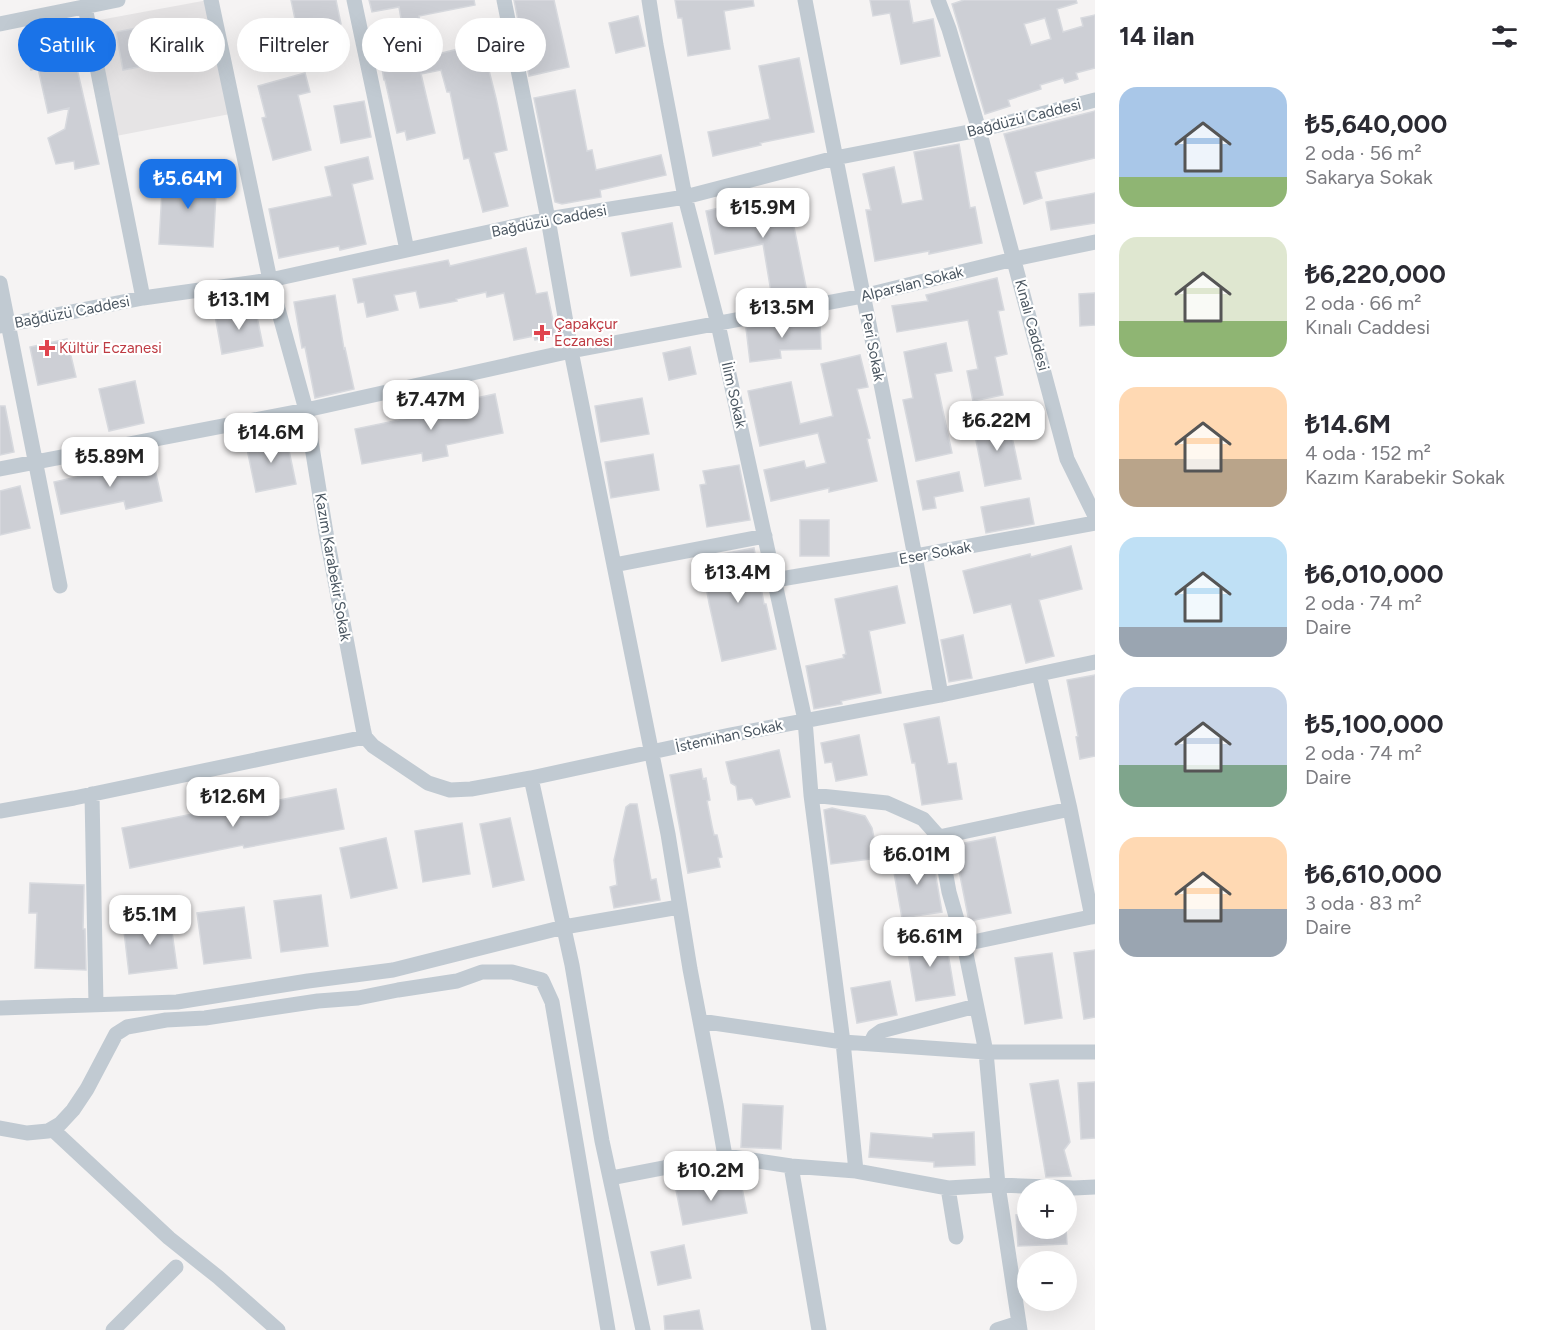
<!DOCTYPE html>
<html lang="tr">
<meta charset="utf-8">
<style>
:root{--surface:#fff;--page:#f2f2f3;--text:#2b2b33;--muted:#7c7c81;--accent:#1a73e8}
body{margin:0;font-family:Figtree,sans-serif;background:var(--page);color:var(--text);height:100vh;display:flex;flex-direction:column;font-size:22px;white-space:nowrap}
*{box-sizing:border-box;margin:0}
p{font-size:20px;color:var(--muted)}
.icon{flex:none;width:33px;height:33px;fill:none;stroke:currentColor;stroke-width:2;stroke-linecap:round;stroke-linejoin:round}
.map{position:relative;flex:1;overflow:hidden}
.panel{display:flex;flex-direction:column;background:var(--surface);width:450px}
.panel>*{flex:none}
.hud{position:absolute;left:18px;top:18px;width:570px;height:54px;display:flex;gap:12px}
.controls{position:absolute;left:1017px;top:1179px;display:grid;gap:12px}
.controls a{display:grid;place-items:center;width:60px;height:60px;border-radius:50%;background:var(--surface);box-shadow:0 6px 24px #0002;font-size:30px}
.price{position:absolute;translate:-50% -51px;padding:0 14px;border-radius:12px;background:#fff;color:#222;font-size:20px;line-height:39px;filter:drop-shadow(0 2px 3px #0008)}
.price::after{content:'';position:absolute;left:50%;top:36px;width:18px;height:14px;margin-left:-9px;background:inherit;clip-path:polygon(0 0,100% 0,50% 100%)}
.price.active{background:var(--accent);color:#fff}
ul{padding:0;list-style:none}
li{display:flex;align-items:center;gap:18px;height:150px;padding:0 24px}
li span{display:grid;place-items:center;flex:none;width:168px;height:120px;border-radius:18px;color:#555}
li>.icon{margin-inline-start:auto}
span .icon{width:72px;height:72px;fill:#fffc;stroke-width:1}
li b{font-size:26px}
h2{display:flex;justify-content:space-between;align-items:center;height:72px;padding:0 24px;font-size:26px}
.pill{padding:0 21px;border-radius:27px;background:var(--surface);box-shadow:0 6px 24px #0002;font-size:21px;line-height:54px}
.pill.active{background:var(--accent);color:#fff}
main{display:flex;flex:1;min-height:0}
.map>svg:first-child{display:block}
.education{fill:#e6e4e5}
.building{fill:#cdcfd5;stroke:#d7d9de;stroke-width:1.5;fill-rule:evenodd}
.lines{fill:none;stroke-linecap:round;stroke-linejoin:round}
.minor{stroke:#c1cad2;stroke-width:15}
.health-dot{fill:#e0444e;stroke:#fff;stroke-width:2}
.labels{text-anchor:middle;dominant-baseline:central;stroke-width:4.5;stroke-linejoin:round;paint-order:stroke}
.street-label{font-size:15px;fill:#4a5661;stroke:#fff}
.health-label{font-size:15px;fill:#be3a42;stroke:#fff;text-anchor:start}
</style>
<main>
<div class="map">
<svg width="1095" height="1330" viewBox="0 0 1095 1330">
<rect width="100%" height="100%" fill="#f5f3f3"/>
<!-- education -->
<path class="education" d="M 208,0 L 230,114 L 116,136 L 94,21 Z"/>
<!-- building -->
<path class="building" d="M 291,0 L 336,0 L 341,24 L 325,27 L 326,32 L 299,38 Z
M 369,0 L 474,0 L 475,5 L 419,16 L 426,57 L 482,43 L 496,98 L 507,150 L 494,153 L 508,206 L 483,212 L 469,158 L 464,159 L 450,92 L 447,92 L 441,70 L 421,74 L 435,133 L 407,140 L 405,131 L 397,133 L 385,80 L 384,80 L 377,41 L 404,36 L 399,7 L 372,12 Z
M 514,0 L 554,0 L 569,67 L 529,76 Z
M 675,0 L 753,0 L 754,6 L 724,11 L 730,49 L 688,56 L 682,18 L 678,18 Z
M 870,0 L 909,0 L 913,23 L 933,19 L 940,56 L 901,64 L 890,13 L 873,16 Z
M 964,0 L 1076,0 L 1077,3 L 1057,9 L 1063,32 L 1083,26 L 1081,18 L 1095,15 L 1095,68 L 1076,73 L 1078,79 L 1065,83 L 1063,78 L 1040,85 L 1041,89 L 1008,100 L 1010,106 L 985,114 L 952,4 ZM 1045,18 L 1051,39 L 1031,45 L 1024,24 Z
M 638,16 L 645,46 L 616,53 L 609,23 Z
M 183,19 L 190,57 L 123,70 L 116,32 Z
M 74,27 L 81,58 L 75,60 L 99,164 L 75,169 L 74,161 L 56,164 L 48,138 L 65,129 L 69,108 L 48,113 L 38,68 L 31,70 L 23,38 Z
M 799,58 L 814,132 L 760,143 L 761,145 L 713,156 L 708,132 L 770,119 L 759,66 Z
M 305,73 L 310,92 L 298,95 L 311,150 L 273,160 L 262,118 L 266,117 L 258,86 Z
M 575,90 L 587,151 L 592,150 L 596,170 L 661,155 L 666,175 L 600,190 L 601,197 L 562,204 L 555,202 L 534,98 Z
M 364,101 L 371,137 L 341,143 L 334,106 Z
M 1095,111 L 1095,158 L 1035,172 L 1042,198 L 1024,204 L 1004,134 Z
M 959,144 L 970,208 L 975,207 L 982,243 L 929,254 L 929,251 L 875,261 L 866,210 L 871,210 L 863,174 L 894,167 L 902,204 L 923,200 L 914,152 Z
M 368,157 L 373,179 L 352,184 L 366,244 L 340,250 L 339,246 L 279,258 L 269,209 L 332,196 L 325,167 Z
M 163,173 L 217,177 L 213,247 L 159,244 Z
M 787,192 L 807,292 L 772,298 L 763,244 L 715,254 L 706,211 Z
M 1095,193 L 1095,223 L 1051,230 L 1046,202 Z
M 672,223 L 681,267 L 631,276 L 622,233 Z
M 526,248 L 536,294 L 547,292 L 556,335 L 535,340 L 534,336 L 514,340 L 504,293 L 487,297 L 486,292 L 456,299 L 457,301 L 420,308 L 416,291 L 394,295 L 398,310 L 367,317 L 364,302 L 358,303 L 353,279 L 448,260 L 450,266 Z
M 997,278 L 1004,310 L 998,311 L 1007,354 L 995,357 L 1003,395 L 973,401 L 967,371 L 978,369 L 968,320 L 897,332 L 892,306 L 928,301 L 926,295 Z
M 1095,293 L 1095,325 L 1080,326 L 1079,294 Z
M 335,295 L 344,349 L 345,348 L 354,389 L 315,398 L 305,347 L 302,348 L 294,302 Z
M 255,307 L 263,346 L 222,354 L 215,315 Z
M 820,321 L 821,349 L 780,350 L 781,358 L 750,362 L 746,328 L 776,322 Z
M 67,339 L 76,377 L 38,385 L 30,347 Z
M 946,343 L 952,371 L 935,374 L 952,453 L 916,461 L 903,400 L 913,398 L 904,352 Z
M 690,347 L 696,374 L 669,380 L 663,353 Z
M 860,355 L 868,387 L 857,389 L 870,438 L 867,439 L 877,481 L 829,492 L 829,488 L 771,501 L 764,470 L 804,461 L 806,468 L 826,463 L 818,433 L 760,446 L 748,391 L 791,382 L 800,424 L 833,416 L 821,364 Z
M 135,381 L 144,423 L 109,431 L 99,389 Z
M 495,394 L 503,433 L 446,445 L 448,456 L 423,461 L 422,453 L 362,464 L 355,429 L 414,417 L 412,412 Z
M 642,398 L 649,434 L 601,442 L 595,406 Z
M 0,406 L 5,406 L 14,452 L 0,455 Z
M 1008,418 L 1021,479 L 985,486 L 973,425 Z
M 286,436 L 296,484 L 256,492 L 246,444 Z
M 653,454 L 659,490 L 611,498 L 605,462 Z
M 153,460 L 162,501 L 126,509 L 124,501 L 61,514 L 54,482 Z
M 739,465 L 750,520 L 707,527 L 700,485 L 706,484 L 703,471 Z
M 959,472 L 963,491 L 934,497 L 936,508 L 923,510 L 917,481 Z
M 20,486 L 30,528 L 0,535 L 0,491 Z
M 1029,498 L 1034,524 L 986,533 L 981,507 Z
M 800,520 L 829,520 L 829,556 L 800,556 Z
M 1071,546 L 1082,589 L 1039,600 L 1054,656 L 1026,663 L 1011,604 L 974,613 L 963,571 L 1030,554 L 1031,557 Z
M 754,548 L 764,604 L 766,604 L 776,649 L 722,661 L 709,603 L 701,558 Z
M 897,586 L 905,623 L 869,631 L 881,693 L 841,701 L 842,704 L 814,709 L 806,666 L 844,658 L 843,655 L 846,654 L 835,599 Z
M 963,635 L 972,678 L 949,682 L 941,640 Z
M 1095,675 L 1095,756 L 1080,759 L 1076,737 L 1078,736 L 1067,680 Z
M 939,717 L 948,764 L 956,763 L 962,799 L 922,805 L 915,763 L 912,763 L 904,724 Z
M 859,735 L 867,775 L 836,781 L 832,762 L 825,763 L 821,743 Z
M 779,750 L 790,797 L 756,805 L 752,798 L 738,800 L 736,786 L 731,783 L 726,762 Z
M 701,769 L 703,779 L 706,778 L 710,800 L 707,801 L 712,826 L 714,835 L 717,835 L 722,857 L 718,858 L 720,867 L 688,873 L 670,775 Z
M 336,789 L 344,829 L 244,848 L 243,845 L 130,868 L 122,828 L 222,808 L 223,811 Z
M 630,804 L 637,804 L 651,880 L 656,879 L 660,900 L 614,908 L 610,887 L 617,885 L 614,860 L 626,807 Z
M 832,808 L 865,816 L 872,828 L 878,858 L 831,864 L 824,810 Z
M 510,818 L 524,880 L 493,887 L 480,824 Z
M 462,823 L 470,874 L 423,882 L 415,831 Z
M 995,837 L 1011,913 L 969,921 L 954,845 Z
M 386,838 L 397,888 L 351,898 L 340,848 Z
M 932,854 L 942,912 L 902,918 L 892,861 Z
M 30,883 L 84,885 L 83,929 L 85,929 L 86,970 L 35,968 L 37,913 L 29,913 Z
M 321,895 L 328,946 L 281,952 L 274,901 Z
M 244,907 L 251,958 L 204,964 L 197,913 Z
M 170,917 L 177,968 L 129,974 L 123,923 Z
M 945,935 L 955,995 L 916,1001 L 906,941 Z
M 1095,950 L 1095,1017 L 1084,1019 L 1074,953 Z
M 1052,953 L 1062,1018 L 1025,1024 L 1015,958 Z
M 890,981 L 897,1015 L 857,1023 L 851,988 Z
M 1058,1080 L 1070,1142 L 1064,1150 L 1071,1176 L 1046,1177 L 1030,1084 Z
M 1095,1082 L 1095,1138 L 1081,1139 L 1078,1083 Z
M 743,1104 L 783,1106 L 781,1149 L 741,1147 Z
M 974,1132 L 975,1165 L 934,1167 L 934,1162 L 869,1157 L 871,1133 L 933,1138 L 933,1134 Z
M 740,1178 L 747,1213 L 683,1225 L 676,1190 Z
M 1028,1214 L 1028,1228 L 1066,1228 L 1067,1244 L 1018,1246 L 1016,1215 Z
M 684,1245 L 691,1278 L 658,1285 L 651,1252 Z
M 699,1310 L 703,1330 L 665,1330 L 664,1316 Z"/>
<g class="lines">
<!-- minor -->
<path class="minor" d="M 211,0 L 270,280 L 306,410 L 326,533 L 363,728 L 365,737 L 373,746 L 428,783 L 450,790 L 471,789 L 531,778 L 730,735 L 941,695 L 1095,662
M 354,0 L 407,250
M 504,0 L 548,219 L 571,351 L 668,834 L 690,969 L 716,1105 L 725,1156
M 649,0 L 656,45 L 685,197 L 718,324 L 805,720 L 811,795 L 843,1042 L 856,1171
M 805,0 C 849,232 899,463 941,695
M 938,0 L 949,29 L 979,130 L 1067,459 L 1095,516
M 85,7 L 143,298
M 0,24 L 118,0
M 0,283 L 60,586
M 0,326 L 143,298 L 270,280 L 548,219 L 685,197 L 835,158 L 979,130 L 1095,100
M 0,469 L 306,410 L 571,351 L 863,296 L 1014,259 L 1095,242
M 614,565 L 765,536
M 775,580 L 916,556 L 1095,523
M 1039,674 L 1070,809 L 1092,917
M 531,778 L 572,965 L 602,1141 L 643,1330
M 92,794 L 96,1005
M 811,795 L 887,803 L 923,819 L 939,837 L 1070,809
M 0,811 L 74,798 L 365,737
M 939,837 L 949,892 L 964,944 L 986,1052 L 998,1185 L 1020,1330
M 964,944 L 1095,916
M 0,1008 L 177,1002 L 308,981 L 393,970 L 564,927 L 679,907
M 700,1021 L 843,1042 L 986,1052 L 1095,1052
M 870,1044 L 874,1036 L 881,1031 L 976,1006
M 0,1128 L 27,1133 L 48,1131 L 60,1124 L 73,1110 L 87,1089 L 116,1034 L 127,1027 L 166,1020 L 205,1018 L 318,1001 L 358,998 L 398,990 L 457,981 L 482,972 L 512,972 L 542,980 L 552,1002 L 608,1330
M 52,1129 L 169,1238 L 218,1277 L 278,1330
M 791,1166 L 819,1330
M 611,1178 L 725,1156 L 791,1166 L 856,1171 L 948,1188 L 998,1185 L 1074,1188 L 1095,1187
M 948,1188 L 956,1237
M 113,1330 L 176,1267
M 997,1330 L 1019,1323"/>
</g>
<!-- markers -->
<g class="health-dot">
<path d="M539 324h6v6h6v6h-6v6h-6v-6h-6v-6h6z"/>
<path d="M44 339h6v6h6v6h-6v6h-6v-6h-6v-6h6z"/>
</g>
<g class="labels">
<!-- street labels -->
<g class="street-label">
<text transform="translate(1024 118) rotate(-14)">Bağdüzü Caddesi</text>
<text transform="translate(549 221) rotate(-11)">Bağdüzü Caddesi</text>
<text transform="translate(912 284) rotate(-14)">Alparslan Sokak</text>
<text transform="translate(72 312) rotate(-11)">Bağdüzü Caddesi</text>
<text transform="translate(1032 325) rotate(75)">Kınalı Caddesi</text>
<text transform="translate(873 347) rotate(79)">Peri Sokak</text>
<text transform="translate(734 395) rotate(77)">İlim Sokak</text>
<text transform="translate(935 553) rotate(-10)">Eser Sokak</text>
<text transform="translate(333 567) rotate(80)">Kazım Karabekir Sokak</text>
<text transform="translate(729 736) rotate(-12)">İstemihan Sokak</text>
</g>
<!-- health labels -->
<g class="health-label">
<text x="554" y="324">Çapakçur<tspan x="554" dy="17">Eczanesi</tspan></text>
<text x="59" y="348">Kültür Eczanesi</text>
</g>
</g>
</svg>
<div class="controls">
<a>+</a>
<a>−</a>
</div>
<b class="price active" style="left:188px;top:210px">₺5.64M</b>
<b class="price" style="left:763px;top:239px">₺15.9M</b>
<b class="price" style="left:239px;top:331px">₺13.1M</b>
<b class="price" style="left:782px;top:339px">₺13.5M</b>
<b class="price" style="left:431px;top:431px">₺7.47M</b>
<b class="price" style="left:997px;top:452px">₺6.22M</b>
<b class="price" style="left:271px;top:464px">₺14.6M</b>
<b class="price" style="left:110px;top:488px">₺5.89M</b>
<b class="price" style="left:738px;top:604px">₺13.4M</b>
<b class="price" style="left:233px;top:828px">₺12.6M</b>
<b class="price" style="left:917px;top:886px">₺6.01M</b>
<b class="price" style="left:150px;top:946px">₺5.1M</b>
<b class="price" style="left:930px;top:968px">₺6.61M</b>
<b class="price" style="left:711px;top:1202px">₺10.2M</b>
<div class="hud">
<a class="pill active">Satılık</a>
<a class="pill">Kiralık</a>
<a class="pill">Filtreler</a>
<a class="pill">Yeni</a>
<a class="pill">Daire</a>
</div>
</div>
<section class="panel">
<h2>14 ilan<svg class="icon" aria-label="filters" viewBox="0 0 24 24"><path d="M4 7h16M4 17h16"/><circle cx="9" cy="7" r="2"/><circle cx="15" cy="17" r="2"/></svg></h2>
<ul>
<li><span style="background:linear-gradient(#a9c7e8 75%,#8fb573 0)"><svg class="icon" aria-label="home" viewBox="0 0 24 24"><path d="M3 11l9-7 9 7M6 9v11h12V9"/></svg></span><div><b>₺5,640,000</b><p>2 oda · 56 m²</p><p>Sakarya Sokak</p></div></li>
<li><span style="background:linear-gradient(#dfe7d0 70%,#8fb573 0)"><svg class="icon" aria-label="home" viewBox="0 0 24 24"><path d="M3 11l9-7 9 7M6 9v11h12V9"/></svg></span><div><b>₺6,220,000</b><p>2 oda · 66 m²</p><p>Kınalı Caddesi</p></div></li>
<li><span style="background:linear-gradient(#ffd9b3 60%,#b9a48a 0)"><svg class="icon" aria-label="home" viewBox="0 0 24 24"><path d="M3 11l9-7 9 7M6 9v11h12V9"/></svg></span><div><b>₺14.6M</b><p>4 oda · 152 m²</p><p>Kazım Karabekir Sokak</p></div></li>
<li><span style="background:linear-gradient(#bfe0f5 75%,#9aa5b1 0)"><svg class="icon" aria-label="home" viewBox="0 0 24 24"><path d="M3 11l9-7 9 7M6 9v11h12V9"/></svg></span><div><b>₺6,010,000</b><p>2 oda · 74 m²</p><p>Daire</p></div></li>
<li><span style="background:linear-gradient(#c9d6e8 65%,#7fa58c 0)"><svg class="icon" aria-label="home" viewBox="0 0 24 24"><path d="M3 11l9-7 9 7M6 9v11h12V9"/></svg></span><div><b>₺5,100,000</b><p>2 oda · 74 m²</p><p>Daire</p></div></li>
<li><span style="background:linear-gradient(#ffd9b3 60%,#9aa5b1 0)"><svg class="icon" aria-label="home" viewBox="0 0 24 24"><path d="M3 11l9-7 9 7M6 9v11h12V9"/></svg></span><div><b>₺6,610,000</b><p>3 oda · 83 m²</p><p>Daire</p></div></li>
</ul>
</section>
</main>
